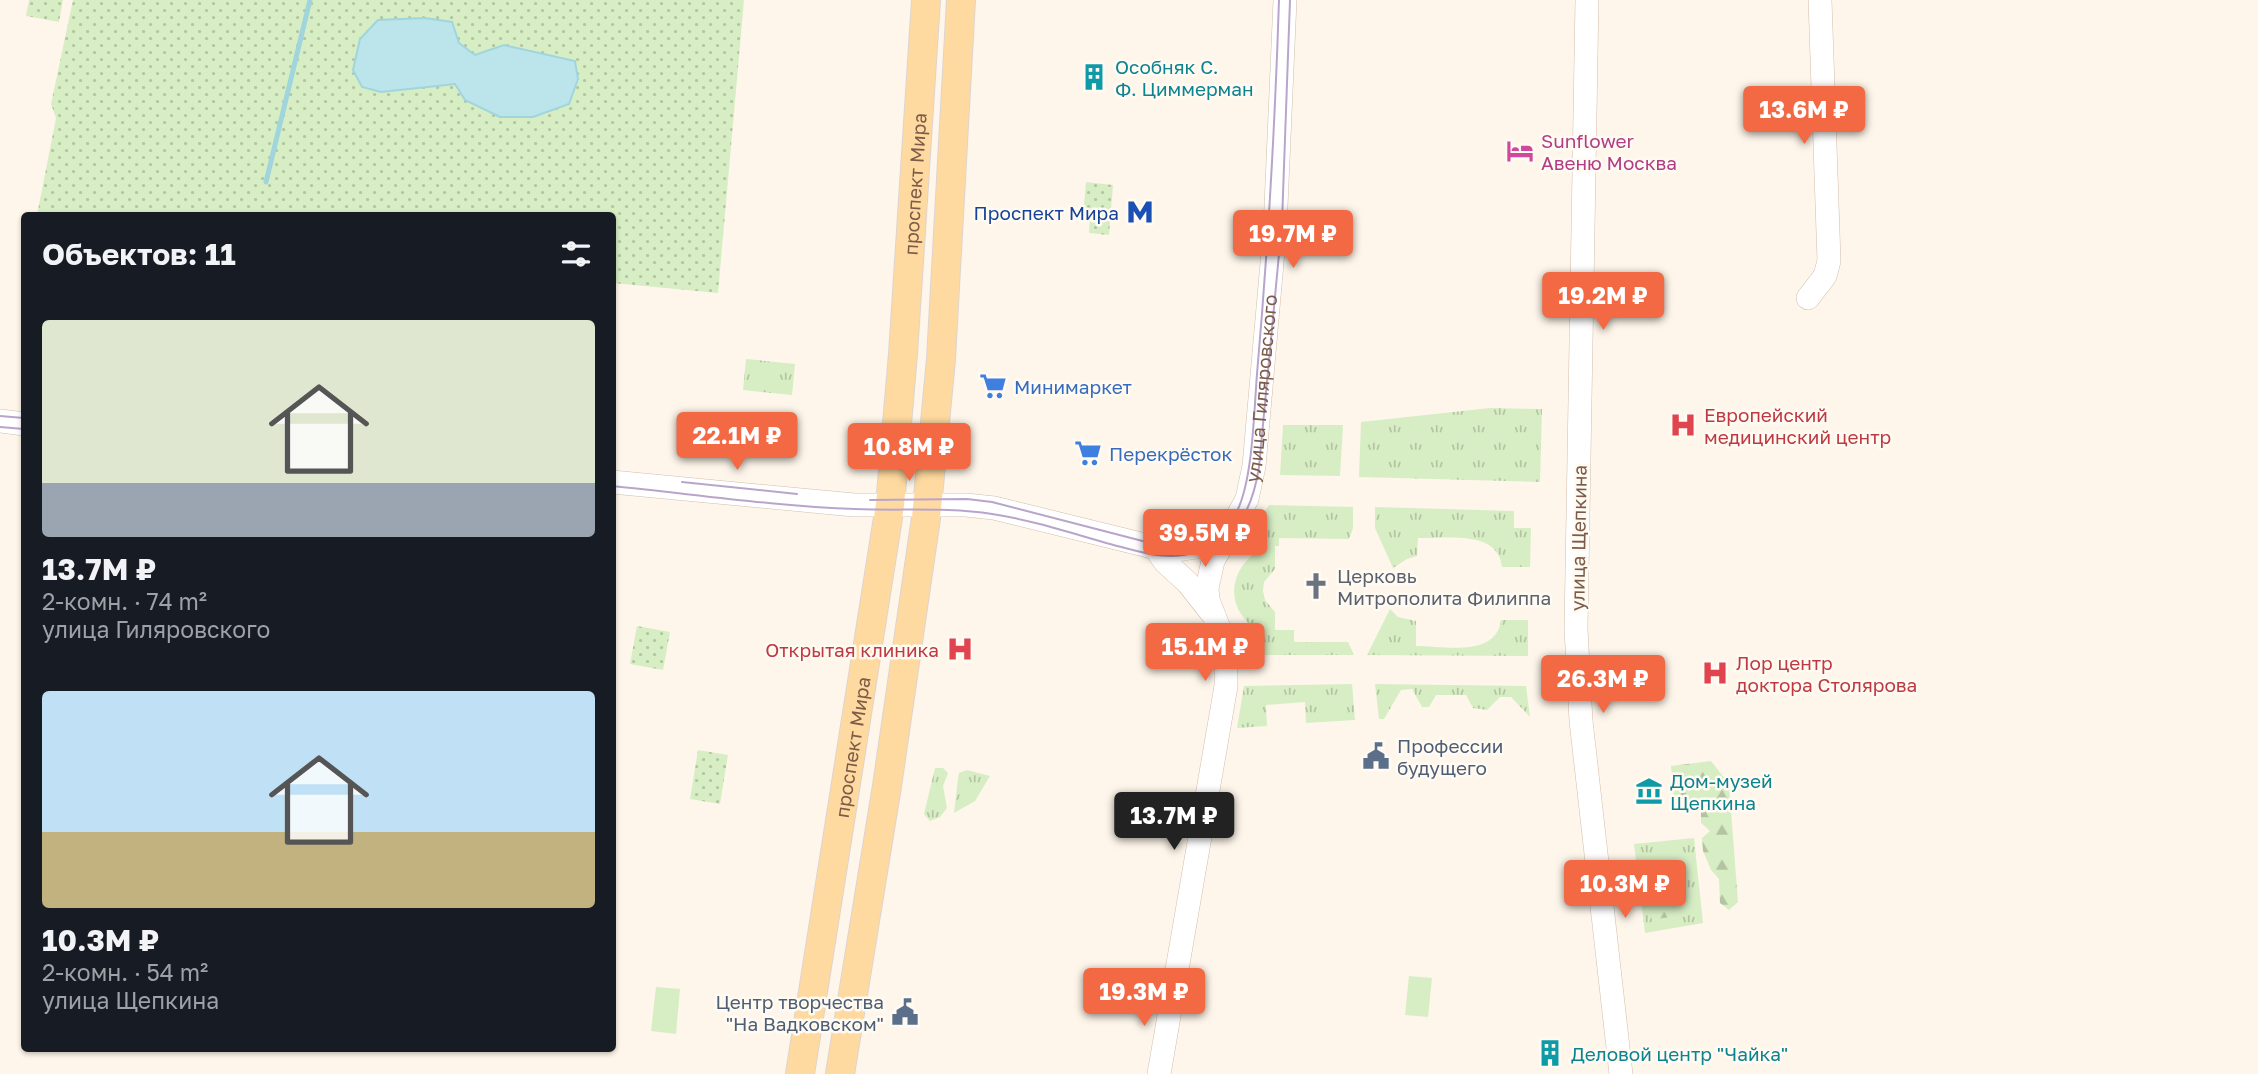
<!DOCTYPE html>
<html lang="ru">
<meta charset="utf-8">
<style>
:root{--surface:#171b24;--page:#20242c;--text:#f1f3f6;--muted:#9ea1a6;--accent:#f36944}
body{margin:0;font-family:"Golos Text",sans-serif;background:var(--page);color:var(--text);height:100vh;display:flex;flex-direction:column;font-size:26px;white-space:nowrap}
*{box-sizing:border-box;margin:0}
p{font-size:23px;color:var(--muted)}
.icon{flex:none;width:38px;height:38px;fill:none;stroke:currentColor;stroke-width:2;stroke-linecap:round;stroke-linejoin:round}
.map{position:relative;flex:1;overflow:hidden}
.details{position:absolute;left:21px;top:212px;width:595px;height:840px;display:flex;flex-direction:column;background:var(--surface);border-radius:7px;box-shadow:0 2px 5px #0004}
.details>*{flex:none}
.price{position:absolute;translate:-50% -60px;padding:0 16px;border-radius:7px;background:var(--accent);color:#fff;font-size:23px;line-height:46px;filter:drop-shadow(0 2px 4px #0008)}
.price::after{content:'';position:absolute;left:50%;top:42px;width:21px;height:16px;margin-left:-10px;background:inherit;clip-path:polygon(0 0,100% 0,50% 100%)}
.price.active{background:#222;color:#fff}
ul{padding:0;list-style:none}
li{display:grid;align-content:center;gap:14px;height:371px;padding:0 21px}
li span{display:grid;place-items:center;height:217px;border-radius:7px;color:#555}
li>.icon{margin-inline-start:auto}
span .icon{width:126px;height:126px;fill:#fffc;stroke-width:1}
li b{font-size:30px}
h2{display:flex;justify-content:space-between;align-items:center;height:84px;padding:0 21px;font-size:30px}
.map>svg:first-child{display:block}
.grass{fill:url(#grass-tufts)}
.forest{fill:url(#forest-firs)}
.park{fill:url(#park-dots)}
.pitch{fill:#d7eec5}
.water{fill:#bbe5eb;stroke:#a0d5de;stroke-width:2}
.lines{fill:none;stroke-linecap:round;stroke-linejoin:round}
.stream{stroke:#a0d5de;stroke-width:5}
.minor-casing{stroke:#d3bdad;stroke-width:24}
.major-casing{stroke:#ddd4d0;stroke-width:30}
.minor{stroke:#fff;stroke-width:23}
.major{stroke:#ffdaa0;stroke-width:28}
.tram{stroke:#b9a5cb;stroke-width:2}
.labels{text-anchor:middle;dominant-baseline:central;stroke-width:5;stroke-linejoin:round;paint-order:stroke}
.culture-label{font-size:19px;fill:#0d838f;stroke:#fffaf2;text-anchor:start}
.hotel-label{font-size:19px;fill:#b23c85;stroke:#fffaf2;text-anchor:start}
.street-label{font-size:19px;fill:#7d5b49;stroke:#fffaf2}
.transit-label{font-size:19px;fill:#164399;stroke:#fffaf2;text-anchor:end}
.shop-label{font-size:19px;fill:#366cbe;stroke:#fffaf2;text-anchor:start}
.health-label{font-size:19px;fill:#be3a42;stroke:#fffaf2;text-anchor:start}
.worship-label{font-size:19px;fill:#5b616d;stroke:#fffaf2;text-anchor:start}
.service-label{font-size:19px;fill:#4e5e75;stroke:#fffaf2;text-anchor:start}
</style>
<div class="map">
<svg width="2258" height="1074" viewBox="0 0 2258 1074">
<defs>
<pattern id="grass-tufts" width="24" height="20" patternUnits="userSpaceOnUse" patternTransform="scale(1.75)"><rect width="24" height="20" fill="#d7eec5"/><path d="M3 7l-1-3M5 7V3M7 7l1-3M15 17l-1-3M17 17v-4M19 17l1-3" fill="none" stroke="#b4c4a2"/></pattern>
<pattern id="forest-firs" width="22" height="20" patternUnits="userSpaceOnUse" patternTransform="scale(1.75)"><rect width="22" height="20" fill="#d7eec5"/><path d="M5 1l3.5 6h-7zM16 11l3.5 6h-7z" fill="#b4c4a2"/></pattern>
<pattern id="park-dots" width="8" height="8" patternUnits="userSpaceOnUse" patternTransform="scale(1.75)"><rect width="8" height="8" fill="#d7eec5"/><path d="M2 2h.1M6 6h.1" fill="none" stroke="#b4c4a2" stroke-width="1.8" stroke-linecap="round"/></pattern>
</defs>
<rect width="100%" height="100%" fill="#fef6ea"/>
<!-- grass -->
<path class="grass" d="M 746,359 L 795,364 L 792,395 L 743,390 Z
M 1490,408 L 1542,409 L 1540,482 L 1359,477 L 1361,422 Z
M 1283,425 L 1343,425 L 1340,476 L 1280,475 Z
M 1269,505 L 1353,507 L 1353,528 L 1349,539 L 1279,538 L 1279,546 L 1275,546 L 1275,569 L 1264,582 L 1263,591 L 1265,600 L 1275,612 L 1275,630 L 1294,630 L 1294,642 L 1348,642 L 1354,655 L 1261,655 L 1260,632 C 1227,612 1225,575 1257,551 L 1257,522 Z
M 1375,507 L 1514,511 L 1514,528 L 1531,528 L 1530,567 L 1502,567 C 1498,529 1446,539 1418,538 L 1417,556 L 1407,559 L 1393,568 L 1375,528 Z
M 1390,609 L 1398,617 L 1416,621 L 1416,646 C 1444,646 1496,658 1501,620 L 1528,620 L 1528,656 L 1367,655 Z
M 1352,684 L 1355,720 L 1306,723 L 1305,702 L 1266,705 L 1267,726 L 1237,728 L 1244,686 Z
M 1375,684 L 1526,686 L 1530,717 L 1511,697 L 1500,697 L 1487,710 L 1473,708 L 1466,695 L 1436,695 L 1429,707 L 1422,707 L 1412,689 L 1401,690 L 1384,719 L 1379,719 Z
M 935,768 L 943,768 L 948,773 L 943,786 L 947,808 L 940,817 L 930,821 L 924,814 Z
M 967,770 L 990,776 L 975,801 L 954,813 L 958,778 L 959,773 Z
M 1694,838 L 1703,923 L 1645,933 L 1634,844 Z"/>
<!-- forest -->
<path class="forest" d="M 1711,761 L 1729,784 L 1738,902 L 1729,910 L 1720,903 L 1719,879 L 1711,870 L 1703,851 L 1702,838 L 1710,831 L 1701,823 L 1701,802 L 1674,801 L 1671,766 Z
M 1642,863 L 1652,865 L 1659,883 L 1673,882 L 1678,898 L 1675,916 L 1652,920 L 1640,876 Z"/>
<!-- park -->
<path class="park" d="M 29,0 L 63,0 L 59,22 L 26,16 Z
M 73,0 L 744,0 L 718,293 L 613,283 L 612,215 L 37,215 L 56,118 L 51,104 Z
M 1086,182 L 1113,185 L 1109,235 L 1089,233 L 1090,216 L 1083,215 Z
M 637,626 L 670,632 L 663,670 L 630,664 Z
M 698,750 L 728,755 L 720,804 L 690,799 Z"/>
<!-- pitch -->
<path class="pitch" d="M 1409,976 L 1432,978 L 1428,1017 L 1405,1015 Z
M 656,987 L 680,989 L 676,1034 L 651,1031 Z"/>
<!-- water -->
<path class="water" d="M 425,18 L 452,22 L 459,43 L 475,55 L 504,45 L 575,61 L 578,79 L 569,104 L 533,117 L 500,117 L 465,100 L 455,84 L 381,92 L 362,87 L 353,70 L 360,39 L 378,20 Z"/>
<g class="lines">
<!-- stream -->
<path class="stream" d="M 266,182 L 310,0"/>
<defs>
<g id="minor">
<path d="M 1587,0 L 1576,629 L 1581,721 L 1621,1074"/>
<path d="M 1808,298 L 1825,276 L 1829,261 L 1820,0"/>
<path d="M 0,421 L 24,424"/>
<path d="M 612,482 L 854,505 L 966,505 L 994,508 L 1169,551 L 1203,546 L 1213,541 L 1228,529"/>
<path d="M 1157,550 L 1165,562 L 1188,583 L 1210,611"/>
<path id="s1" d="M 1159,1074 L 1226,686 L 1226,653 L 1224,641 L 1208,600 L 1207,588 L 1213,561 L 1247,499 L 1254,466 L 1275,229 L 1285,0"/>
</g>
<g id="major">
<path id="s2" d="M 800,1074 L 890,505 L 903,354 L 926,0"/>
<path d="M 840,1074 L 887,786 L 926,518 L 941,359 L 961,0"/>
</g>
</defs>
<!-- minor casing -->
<use href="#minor" class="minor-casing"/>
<!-- major casing -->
<use href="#major" class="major-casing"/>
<!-- minor -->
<use href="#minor" class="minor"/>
<!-- major -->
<use href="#major" class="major"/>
<!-- tram -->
<path class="tram" d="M 0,416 L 24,418
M 0,427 L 24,429
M 682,482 L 797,494
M 612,486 C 693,494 774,506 855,509 C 900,511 947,507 992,514 C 1032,520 1071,533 1110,544 C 1133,550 1159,559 1183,555 C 1233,548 1252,513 1259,467 L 1282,222 L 1290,0
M 870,500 L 967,499 L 992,502 L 1158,545 L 1173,546
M 1237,511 C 1253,479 1254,410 1257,374 C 1268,249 1275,125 1279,0"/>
</g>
<!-- icons -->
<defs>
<symbol id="building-bare" viewBox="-9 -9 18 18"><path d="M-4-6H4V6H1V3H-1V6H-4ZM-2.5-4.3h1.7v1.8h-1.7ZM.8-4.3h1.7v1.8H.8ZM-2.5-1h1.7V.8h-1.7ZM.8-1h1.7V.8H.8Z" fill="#0f9aa8" stroke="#fffaf2" stroke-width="2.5" paint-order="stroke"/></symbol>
<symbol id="hotel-bare" viewBox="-9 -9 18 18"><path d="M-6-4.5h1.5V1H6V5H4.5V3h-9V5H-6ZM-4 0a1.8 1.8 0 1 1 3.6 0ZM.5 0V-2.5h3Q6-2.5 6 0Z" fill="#d1479c" stroke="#fffaf2" stroke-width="2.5" paint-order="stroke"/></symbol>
<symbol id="metro-bare" viewBox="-9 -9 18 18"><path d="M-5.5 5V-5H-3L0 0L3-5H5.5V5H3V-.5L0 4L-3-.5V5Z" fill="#1a4fb4" stroke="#fffaf2" stroke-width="2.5" paint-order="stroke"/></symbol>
<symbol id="supermarket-bare" viewBox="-9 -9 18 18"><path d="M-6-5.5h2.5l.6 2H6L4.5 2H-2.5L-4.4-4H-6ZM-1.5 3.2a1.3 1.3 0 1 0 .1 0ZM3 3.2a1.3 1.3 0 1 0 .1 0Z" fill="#3f7fe0" stroke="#fffaf2" stroke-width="2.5" paint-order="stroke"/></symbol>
<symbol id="hospital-bare" viewBox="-9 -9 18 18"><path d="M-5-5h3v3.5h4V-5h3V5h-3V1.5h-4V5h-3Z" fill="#e0444e" stroke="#fffaf2" stroke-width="2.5" paint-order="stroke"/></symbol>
<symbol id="church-bare" viewBox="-9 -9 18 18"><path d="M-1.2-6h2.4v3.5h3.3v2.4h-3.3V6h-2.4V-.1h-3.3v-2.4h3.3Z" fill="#6b7280" stroke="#fffaf2" stroke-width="2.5" paint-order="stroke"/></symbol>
<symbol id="civic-bare" viewBox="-9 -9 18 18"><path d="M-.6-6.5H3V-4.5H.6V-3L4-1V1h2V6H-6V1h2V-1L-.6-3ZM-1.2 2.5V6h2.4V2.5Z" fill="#5c6f8a" stroke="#fffaf2" stroke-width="2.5" paint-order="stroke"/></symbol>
<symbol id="museum-bare" viewBox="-9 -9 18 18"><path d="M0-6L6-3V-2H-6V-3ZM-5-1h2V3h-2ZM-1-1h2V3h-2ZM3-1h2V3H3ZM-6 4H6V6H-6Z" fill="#0f9aa8" stroke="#fffaf2" stroke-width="2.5" paint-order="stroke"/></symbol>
</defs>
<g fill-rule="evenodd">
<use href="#building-bare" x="1075" y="58" width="38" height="38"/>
<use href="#hotel-bare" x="1501" y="132" width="38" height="38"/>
<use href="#metro-bare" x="1121" y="193" width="38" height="38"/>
<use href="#supermarket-bare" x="974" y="367" width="38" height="38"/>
<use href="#hospital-bare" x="1664" y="406" width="38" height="38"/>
<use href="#supermarket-bare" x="1069" y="434" width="38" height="38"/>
<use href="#church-bare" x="1297" y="567" width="38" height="38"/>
<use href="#hospital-bare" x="941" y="630" width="38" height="38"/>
<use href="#hospital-bare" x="1696" y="654" width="38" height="38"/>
<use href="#civic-bare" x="1357" y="737" width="38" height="38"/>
<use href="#museum-bare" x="1630" y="772" width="38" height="38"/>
<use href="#civic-bare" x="886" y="993" width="38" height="38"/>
<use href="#building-bare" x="1531" y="1034" width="38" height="38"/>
</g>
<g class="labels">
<!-- culture labels -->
<g class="culture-label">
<text x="1115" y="66">Особняк С.<tspan x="1115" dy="22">Ф. Циммерман</tspan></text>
<text x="1670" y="780">Дом-музей<tspan x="1670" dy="22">Щепкина</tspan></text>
<text x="1571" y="1053">Деловой центр "Чайка"</text>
</g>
<!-- hotel labels -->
<g class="hotel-label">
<text x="1541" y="140">Sunflower<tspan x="1541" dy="22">Авеню Москва</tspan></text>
</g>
<!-- street labels -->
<g class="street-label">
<text stroke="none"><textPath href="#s2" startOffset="898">проспект Мира</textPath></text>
<text stroke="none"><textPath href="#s1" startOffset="705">улица Гиляровского</textPath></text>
<text transform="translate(1578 538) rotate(-89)">улица Щепкина</text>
<text stroke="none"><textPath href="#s2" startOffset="331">проспект Мира</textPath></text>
</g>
<!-- transit labels -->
<g class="transit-label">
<text x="1119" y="212">Проспект Мира</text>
</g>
<!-- shop labels -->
<g class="shop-label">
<text x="1014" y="386">Минимаркет</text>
<text x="1109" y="453">Перекрёсток</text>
</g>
<!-- health labels -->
<g class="health-label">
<text x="1704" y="414">Европейский<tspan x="1704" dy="22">медицинский центр</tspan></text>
<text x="939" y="649" text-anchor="end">Открытая клиника</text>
<text x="1736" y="662">Лор центр<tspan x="1736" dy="22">доктора Столярова</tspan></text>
</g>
<!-- worship labels -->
<g class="worship-label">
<text x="1337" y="575">Церковь<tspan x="1337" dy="22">Митрополита Филиппа</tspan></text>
</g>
<!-- service labels -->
<g class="service-label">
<text x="1397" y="745">Профессии<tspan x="1397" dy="22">будущего</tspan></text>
<text x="884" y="1001" text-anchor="end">Центр творчества<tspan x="884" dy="22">"На Вадковском"</tspan></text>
</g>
</g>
</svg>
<b class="price" style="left:1804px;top:146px">13.6M ₽</b>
<b class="price" style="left:1293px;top:270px">19.7M ₽</b>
<b class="price" style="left:1603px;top:332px">19.2M ₽</b>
<b class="price" style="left:737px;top:472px">22.1M ₽</b>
<b class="price" style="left:909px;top:483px">10.8M ₽</b>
<b class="price" style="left:1205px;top:569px">39.5M ₽</b>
<b class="price" style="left:1205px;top:683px">15.1M ₽</b>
<b class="price" style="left:1603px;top:715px">26.3M ₽</b>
<b class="price active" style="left:1174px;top:852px">13.7M ₽</b>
<b class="price" style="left:1625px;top:920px">10.3M ₽</b>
<b class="price" style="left:1144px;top:1028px">19.3M ₽</b>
<section class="details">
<h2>Объектов: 11<svg class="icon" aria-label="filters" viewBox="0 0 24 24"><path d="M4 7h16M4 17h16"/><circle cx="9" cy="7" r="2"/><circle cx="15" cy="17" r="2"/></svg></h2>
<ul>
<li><span style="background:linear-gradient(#dfe7d0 75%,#9aa5b1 0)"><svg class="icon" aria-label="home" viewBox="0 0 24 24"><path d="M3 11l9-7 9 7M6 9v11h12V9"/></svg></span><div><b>13.7M ₽</b><p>2-комн. · 74 m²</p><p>улица Гиляровского</p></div></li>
<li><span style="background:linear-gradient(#bfe0f5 65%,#c2b280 0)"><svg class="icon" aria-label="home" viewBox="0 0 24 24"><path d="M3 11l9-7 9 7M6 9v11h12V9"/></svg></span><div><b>10.3M ₽</b><p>2-комн. · 54 m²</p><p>улица Щепкина</p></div></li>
</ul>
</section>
</div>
